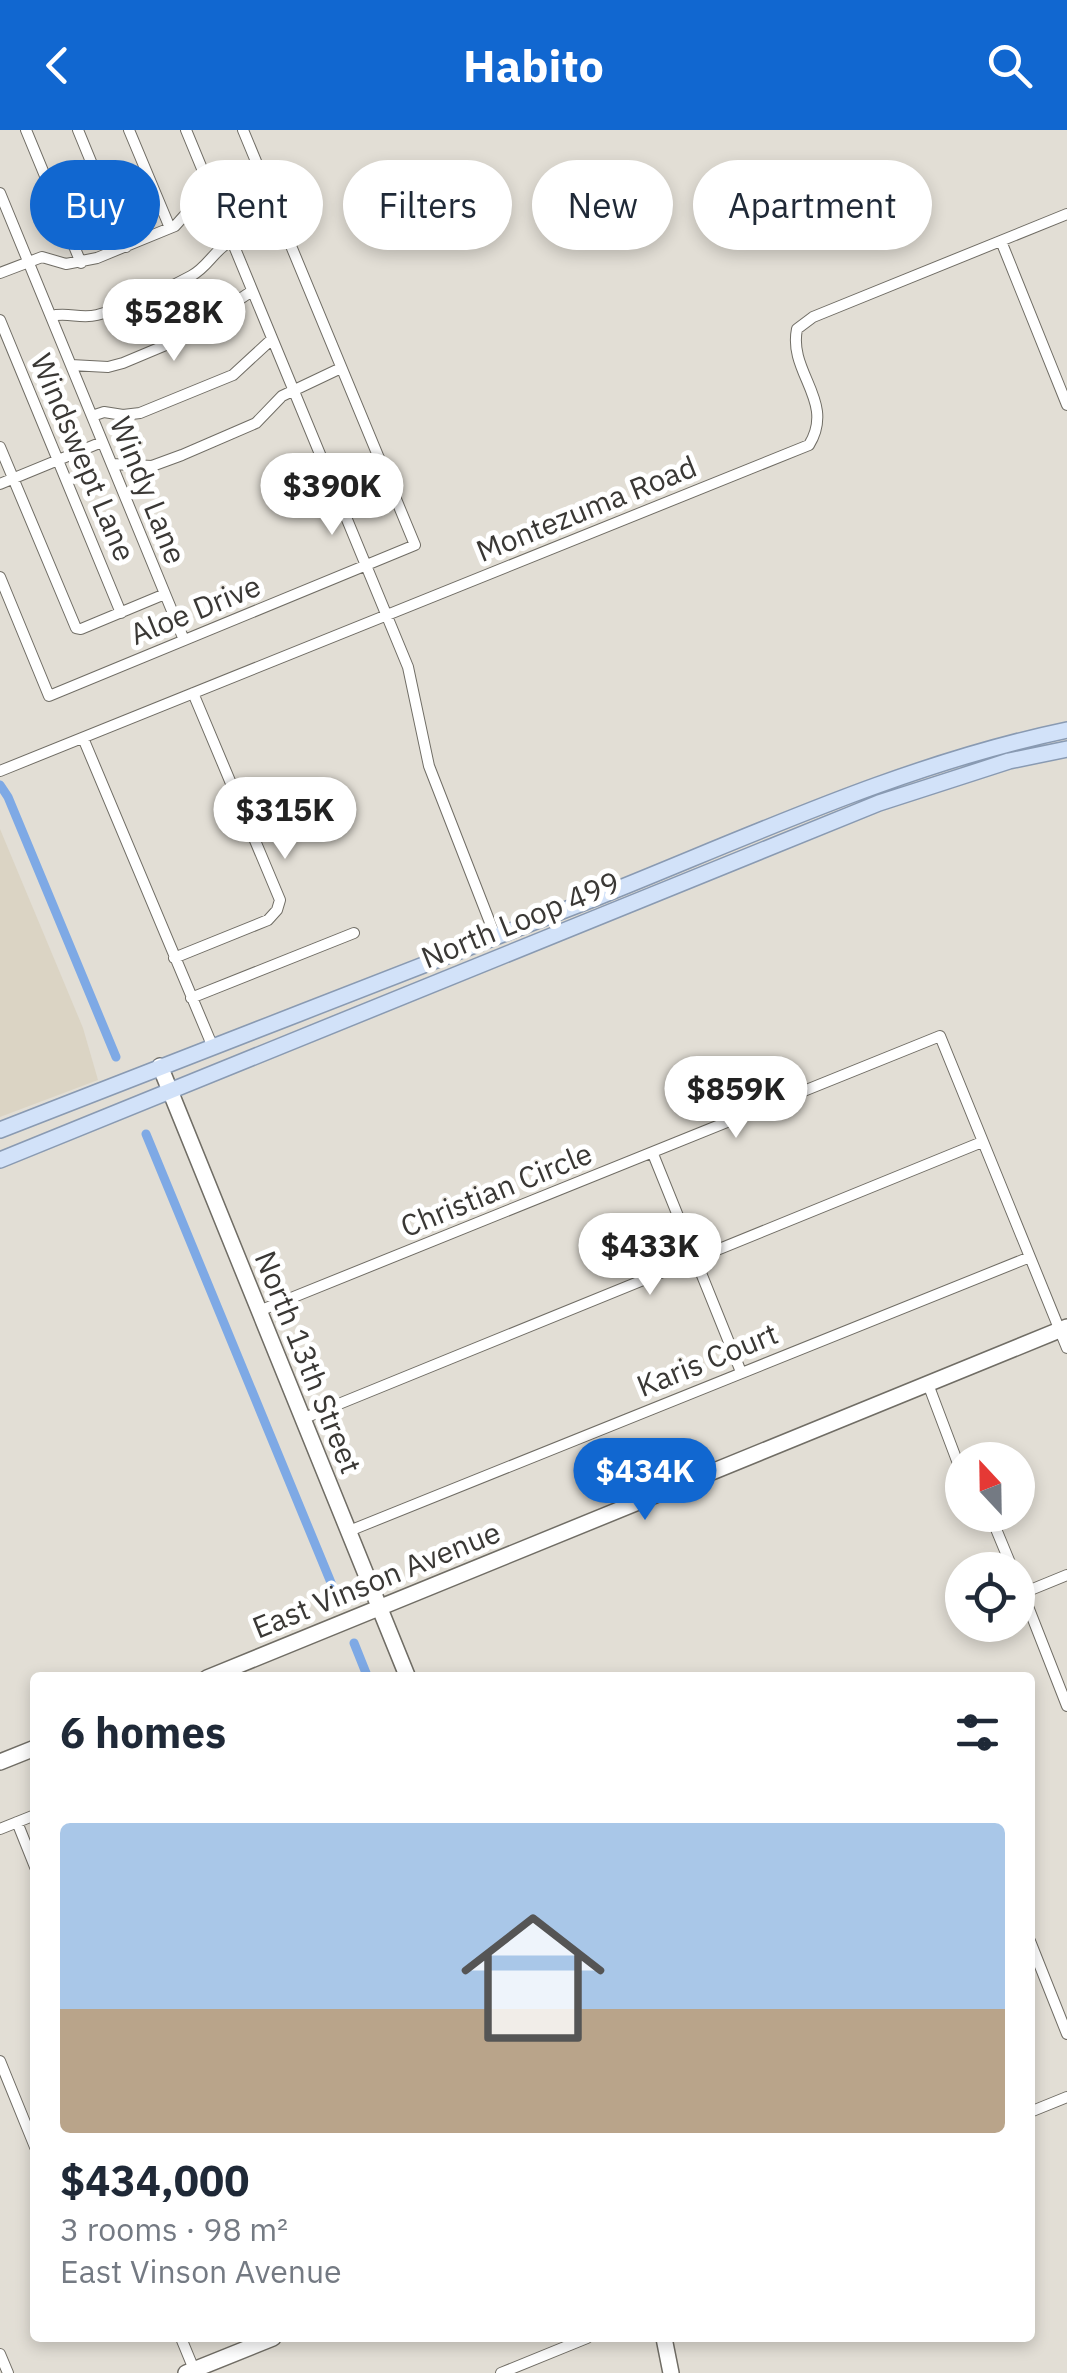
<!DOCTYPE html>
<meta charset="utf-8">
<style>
:root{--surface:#fff;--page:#f6f6f7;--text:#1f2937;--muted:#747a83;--accent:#1167d0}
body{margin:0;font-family:"IBM Plex Sans",sans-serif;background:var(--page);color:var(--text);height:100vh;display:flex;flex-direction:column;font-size:38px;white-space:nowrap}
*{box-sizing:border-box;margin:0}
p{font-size:32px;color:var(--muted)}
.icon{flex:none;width:55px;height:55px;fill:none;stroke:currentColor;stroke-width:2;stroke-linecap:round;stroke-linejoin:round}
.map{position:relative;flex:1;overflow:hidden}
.side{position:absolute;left:30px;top:1542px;width:1005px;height:670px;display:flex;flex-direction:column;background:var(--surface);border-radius:10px;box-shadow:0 5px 15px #0003}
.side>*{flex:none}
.guide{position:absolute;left:30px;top:30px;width:1008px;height:90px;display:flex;gap:20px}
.needle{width:65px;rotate:338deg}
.buttons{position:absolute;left:945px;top:1312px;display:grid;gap:20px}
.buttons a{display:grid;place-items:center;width:90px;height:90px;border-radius:50%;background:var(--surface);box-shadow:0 5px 15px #0003;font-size:50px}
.price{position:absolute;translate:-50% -85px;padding:0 22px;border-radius:35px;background:#fff;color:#222;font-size:32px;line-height:65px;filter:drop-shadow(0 2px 5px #0008)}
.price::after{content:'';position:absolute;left:50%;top:60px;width:30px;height:22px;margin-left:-15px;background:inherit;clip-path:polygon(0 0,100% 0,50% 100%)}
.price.active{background:var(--accent);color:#fff}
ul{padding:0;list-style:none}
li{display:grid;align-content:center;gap:20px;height:530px;padding:0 30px}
li span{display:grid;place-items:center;height:310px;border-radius:10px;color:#555}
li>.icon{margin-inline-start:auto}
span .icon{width:180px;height:180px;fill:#fffc;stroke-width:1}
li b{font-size:42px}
h2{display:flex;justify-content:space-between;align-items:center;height:120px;padding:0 30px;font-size:42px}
.tag{padding:0 35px;border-radius:45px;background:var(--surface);box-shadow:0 5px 15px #0003;font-size:35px;line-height:90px}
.tag.active{background:var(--accent);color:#fff}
header{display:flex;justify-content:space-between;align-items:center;height:130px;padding:0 30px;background:var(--accent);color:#fff;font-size:45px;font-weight:800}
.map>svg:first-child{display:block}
.built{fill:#dbd4c4}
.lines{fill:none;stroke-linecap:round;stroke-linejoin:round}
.canal{stroke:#7ea9e5;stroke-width:9}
.street-casing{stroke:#706d65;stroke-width:12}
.secondary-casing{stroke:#706d65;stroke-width:18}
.primary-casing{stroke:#899ab2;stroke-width:18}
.street{stroke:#fff;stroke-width:10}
.secondary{stroke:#fff;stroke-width:15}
.primary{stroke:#d2e2f9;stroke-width:15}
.labels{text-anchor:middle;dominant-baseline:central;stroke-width:10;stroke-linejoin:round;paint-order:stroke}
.street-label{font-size:30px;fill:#3a3835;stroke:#fff}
</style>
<header><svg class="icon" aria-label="back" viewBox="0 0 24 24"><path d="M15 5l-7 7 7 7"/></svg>Habito<svg class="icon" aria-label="search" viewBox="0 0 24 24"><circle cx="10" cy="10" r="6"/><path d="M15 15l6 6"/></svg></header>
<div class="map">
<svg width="1067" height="2243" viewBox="0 0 1067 2243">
<rect width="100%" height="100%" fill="#e2ded5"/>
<!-- built -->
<path class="built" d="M 0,699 L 83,898 L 98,950 L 0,987 Z"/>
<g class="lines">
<!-- canal -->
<path class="canal" d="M 0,655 L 8,667 L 116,927
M 146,1004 L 339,1472
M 354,1513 L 368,1548"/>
<defs>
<path id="street" d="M 26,0 L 81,133
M 78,0 L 126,117
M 129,0 L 170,98
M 186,0 L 408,537 L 429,636 L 496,808
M 0,63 L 184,510
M 1001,111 L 1067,275
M 0,143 L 42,127 L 66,134 L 97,128 L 175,96 L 200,68 L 211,62
M 51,186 C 67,182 81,189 97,185 C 128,177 163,161 191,146 C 208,137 214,120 231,111
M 0,190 L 121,483
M 71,235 L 108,237 L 123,233 L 216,194 L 237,171 L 252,161
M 92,286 L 104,282 L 123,285 L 140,283 L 233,245 L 272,209
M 0,317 L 76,498 L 81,499 L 165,464
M 112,334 L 152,336 L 182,325 L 256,293 L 282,266 L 341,238
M 0,354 L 102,312
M 0,447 L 49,566 L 415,415 L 243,0
M 83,608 L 212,915
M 0,641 L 809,315 C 836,271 788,243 797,199 L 813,187 L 1067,84
M 174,828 L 268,790 L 277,780 L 280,770 L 193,563
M 191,868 L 354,803
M 653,1024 L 741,1242
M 259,1181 L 940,906 L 1067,1218
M 928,1254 L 962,1344
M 302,1289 L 982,1012
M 986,1385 L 996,1399 L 1013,1440
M 349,1401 L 1030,1127
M 1018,1451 L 1067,1576
M 1023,1463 L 1067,1445
M 17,1692 L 35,1737
M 0,1699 L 35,1685
M 1030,1811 L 1067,1904
M 0,1931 L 35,2017
M 1030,1982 L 1067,1967
M 181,2208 L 195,2242
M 0,2224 L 8,2243
M 501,2243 L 587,2208"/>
<path id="secondary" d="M 160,936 L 408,1548
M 207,1548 L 1067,1197
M 0,1632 L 35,1618
M 664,2208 L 671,2243
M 186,2243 L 273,2208"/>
<path id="primary" d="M 0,1000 C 199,921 399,846 598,767 C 753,705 904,634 1067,600
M 0,1030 L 879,673 L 1009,631 L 1067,619"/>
</defs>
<!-- street casing -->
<use href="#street" class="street-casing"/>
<!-- secondary casing -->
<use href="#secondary" class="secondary-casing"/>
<!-- primary casing -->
<use href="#primary" class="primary-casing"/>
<!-- street -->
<use href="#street" class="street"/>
<!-- secondary -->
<use href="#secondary" class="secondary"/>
<!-- primary -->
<use href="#primary" class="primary"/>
</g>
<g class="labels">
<!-- street labels -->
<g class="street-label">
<text transform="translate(84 327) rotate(67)">Windswept Lane</text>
<text transform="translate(149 360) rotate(68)">Windy Lane</text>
<text transform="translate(586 378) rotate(-22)">Montezuma Road</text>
<text transform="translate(195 479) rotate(-22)">Aloe Drive</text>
<text transform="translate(520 789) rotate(-22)">North Loop 499</text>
<text transform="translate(496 1059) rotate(-22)">Christian Circle</text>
<text transform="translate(707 1229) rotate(-22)">Karis Court</text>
<text transform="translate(309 1232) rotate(68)">North 13th Street</text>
<text transform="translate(376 1449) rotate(-22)">East Vinson Avenue</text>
</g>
</g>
</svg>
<div class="buttons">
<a><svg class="needle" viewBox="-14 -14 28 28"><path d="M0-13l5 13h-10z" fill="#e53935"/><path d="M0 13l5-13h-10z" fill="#747a83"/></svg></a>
<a><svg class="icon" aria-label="locate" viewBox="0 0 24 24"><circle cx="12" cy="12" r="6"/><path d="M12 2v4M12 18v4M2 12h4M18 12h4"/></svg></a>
</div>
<b class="price" style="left:174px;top:234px">$528K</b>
<b class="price" style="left:332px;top:408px">$390K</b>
<b class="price" style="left:285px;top:732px">$315K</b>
<b class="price" style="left:736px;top:1011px">$859K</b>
<b class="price" style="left:650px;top:1168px">$433K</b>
<b class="price active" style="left:645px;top:1393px">$434K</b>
<div class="guide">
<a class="tag active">Buy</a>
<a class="tag">Rent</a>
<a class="tag">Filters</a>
<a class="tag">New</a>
<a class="tag">Apartment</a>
</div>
<section class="side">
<h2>6 homes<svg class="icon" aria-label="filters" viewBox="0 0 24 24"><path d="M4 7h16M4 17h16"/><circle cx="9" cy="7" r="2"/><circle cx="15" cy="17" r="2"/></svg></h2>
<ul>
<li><span style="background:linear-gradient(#a9c7e8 60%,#b9a48a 0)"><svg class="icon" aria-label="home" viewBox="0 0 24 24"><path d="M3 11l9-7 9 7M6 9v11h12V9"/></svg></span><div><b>$434,000</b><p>3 rooms · 98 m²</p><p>East Vinson Avenue</p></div></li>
</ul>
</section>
</div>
